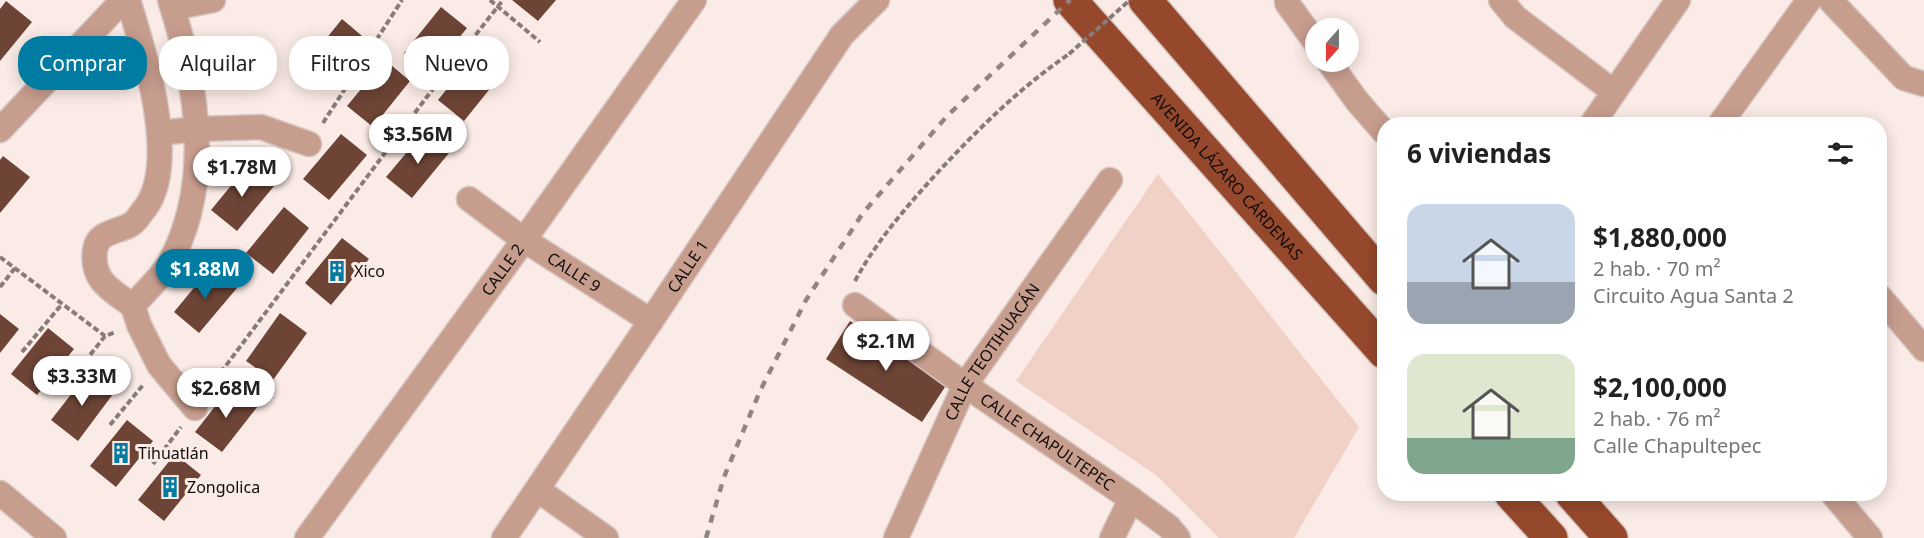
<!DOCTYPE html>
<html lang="es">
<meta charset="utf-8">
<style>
:root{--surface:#fff;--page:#f6f6f6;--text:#222;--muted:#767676;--accent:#007ba2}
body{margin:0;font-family:"Noto Sans",sans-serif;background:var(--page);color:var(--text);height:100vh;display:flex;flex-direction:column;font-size:22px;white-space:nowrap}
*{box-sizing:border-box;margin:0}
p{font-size:20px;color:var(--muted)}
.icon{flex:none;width:33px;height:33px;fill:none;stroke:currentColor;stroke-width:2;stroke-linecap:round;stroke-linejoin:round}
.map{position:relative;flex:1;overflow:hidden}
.panel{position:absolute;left:1377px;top:117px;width:510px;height:384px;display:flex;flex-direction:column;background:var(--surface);border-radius:24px;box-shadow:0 3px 15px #0003}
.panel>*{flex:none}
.hud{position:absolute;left:18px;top:36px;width:570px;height:54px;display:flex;gap:12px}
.needle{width:39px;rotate:201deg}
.tools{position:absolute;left:1305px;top:18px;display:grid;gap:12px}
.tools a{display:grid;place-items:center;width:54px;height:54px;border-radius:50%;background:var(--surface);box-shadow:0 3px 15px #0003;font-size:30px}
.price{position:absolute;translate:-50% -51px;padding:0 14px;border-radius:21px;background:#fff;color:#222;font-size:20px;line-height:39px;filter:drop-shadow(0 2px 3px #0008)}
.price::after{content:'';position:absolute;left:50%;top:36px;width:18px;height:14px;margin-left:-9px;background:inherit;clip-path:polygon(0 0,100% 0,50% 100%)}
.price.on{background:var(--accent);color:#fff}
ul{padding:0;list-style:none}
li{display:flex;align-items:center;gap:18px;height:150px;padding:0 30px}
li span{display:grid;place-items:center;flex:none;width:168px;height:120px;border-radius:18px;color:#555}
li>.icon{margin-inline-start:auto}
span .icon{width:72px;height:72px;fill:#fffc;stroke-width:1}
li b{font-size:26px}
h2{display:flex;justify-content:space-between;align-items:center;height:72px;padding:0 30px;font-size:26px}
.pill{padding:0 21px;border-radius:24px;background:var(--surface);box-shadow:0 3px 15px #0003;font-size:21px;line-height:54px}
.pill.on{background:var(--accent);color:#fff}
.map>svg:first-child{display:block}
.green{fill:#f1d0c5}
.building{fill:#6d4436}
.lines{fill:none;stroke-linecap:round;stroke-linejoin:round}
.minor-casing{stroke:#d6c7c3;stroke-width:27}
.trunk-casing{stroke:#d6c7c3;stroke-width:36}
.path{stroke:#877c79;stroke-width:4;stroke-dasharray:6 3;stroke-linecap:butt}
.minor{stroke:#c79d8e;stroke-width:24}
.trunk{stroke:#96482c;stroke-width:33}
.rail{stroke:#908582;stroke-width:4.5;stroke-dasharray:8 8;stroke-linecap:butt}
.path-bridge{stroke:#877c79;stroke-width:4;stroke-dasharray:6 3;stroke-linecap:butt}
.labels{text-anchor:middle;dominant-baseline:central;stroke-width:6;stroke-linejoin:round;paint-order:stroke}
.street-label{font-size:16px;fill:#110c0a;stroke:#fbebe6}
.poi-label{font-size:16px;fill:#110c0a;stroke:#fbebe6;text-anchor:start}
</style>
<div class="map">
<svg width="1924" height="538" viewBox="0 0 1924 538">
<rect width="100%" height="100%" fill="#fbebe6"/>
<!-- green -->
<path class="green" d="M 1158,174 L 1359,427 L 1294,538 L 1219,538 L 1156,475 L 1016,381 Z"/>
<!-- building -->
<path class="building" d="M 512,0 L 556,0 L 538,21 Z
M 6,1 L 32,22 L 0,61 L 0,9 Z
M 441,7 L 467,28 L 430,74 L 404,53 Z
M 342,19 L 368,41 L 331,86 L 305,65 Z
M 475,54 L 501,75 L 464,121 L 438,100 Z
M 385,60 L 410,81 L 373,127 L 347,106 Z
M 424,132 L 449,153 L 412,198 L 386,177 Z
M 341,134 L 367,155 L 329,200 L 303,179 Z
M 3,156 L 30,177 L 0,213 L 0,160 Z
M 248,165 L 274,186 L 237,231 L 211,210 Z
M 284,207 L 309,228 L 273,274 L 246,253 Z
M 342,238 L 369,259 L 331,305 L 305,283 Z
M 211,267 L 237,288 L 199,333 L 174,312 Z
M 280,313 L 307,333 L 273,380 L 246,361 Z
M 0,314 L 19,329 L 0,353 Z
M 850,321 L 947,384 L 922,422 L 826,359 Z
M 48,328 L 74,349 L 37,395 L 11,374 Z
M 87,374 L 113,394 L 78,441 L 51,420 Z
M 231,386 L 258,406 L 222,452 L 195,432 Z
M 127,420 L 153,441 L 116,487 L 90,466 Z
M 175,454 L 201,475 L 164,521 L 138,500 Z"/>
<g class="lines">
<defs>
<g id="minor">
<path d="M 128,0 C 144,51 182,168 142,212 C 139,216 135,223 130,225 C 117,232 97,232 95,250 C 91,281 111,290 133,306"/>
<path d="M 1287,0 L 1287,3 L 1316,43"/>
<path d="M 1501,0 L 1515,17 L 1614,92"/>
<path d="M 1830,0 L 1904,78 L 1924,84"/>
<path d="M 173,8 L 213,0"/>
<path d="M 1329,62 L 1357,101 L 1384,132"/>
<path d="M 1592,124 L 1678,0"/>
<path d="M 1720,124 L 1809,0"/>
<path d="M 0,130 L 123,0"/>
<path d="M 159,133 L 197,129 L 261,127 L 309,144"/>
<path id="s1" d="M 469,199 L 524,240 L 651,321"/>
<path d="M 1880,297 L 1924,349"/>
<path id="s2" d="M 855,305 L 965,385 L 1131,499 L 1169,527 L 1178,538"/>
<path d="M 133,306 C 144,292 160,279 169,264 C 214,183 197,84 170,0"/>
<path d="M 133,306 L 139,325 L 159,365 L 195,408"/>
<path d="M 538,490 L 606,538"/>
<path d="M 0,493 L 54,538"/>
<path d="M 1833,494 L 1870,538"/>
<path id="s3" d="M 307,538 L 524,240 L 694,0"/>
<path id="s4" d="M 504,538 L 651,321 L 842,35 L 877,0"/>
<path id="s5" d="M 896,538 L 965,385 L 1110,180"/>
<path d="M 1112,538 L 1131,499"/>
</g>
<g id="trunk">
<path id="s6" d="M 1070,0 L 1384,352"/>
<path d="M 1145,0 L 1384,279"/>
<path d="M 1511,494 L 1551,538"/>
<path d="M 1572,494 L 1611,538"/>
</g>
</defs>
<!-- minor casing -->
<use href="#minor" class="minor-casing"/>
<!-- trunk casing -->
<use href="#trunk" class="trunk-casing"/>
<!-- path -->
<path class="path" d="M 490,0 L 540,42
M 323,123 L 402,0
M 0,257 L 105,336
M 855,281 C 877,240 908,205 939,171 C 979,128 1021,87 1069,54
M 0,287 L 15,268
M 22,352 L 62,304
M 68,383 L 105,336 L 116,332
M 210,387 L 426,98 L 503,0
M 110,425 L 143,385
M 153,464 L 181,427"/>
<!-- minor -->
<use href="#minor" class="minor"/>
<!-- trunk -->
<use href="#trunk" class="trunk"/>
<!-- rail -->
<path class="rail" d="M 706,538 L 724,477 L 760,391 L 806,300 L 863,213 L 947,116 L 1070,0"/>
<!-- path-bridge -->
<path class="path-bridge" d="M 1069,54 L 1130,0"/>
</g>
<!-- icons -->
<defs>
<symbol id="building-bare" viewBox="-9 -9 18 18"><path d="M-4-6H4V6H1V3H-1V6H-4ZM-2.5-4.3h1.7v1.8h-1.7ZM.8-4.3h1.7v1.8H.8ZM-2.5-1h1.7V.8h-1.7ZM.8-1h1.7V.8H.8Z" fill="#007ba2" stroke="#fbebe6" stroke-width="2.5" paint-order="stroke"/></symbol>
</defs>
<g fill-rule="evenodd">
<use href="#building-bare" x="322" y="256" width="30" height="30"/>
<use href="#building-bare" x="106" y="438" width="30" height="30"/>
<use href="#building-bare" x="155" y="472" width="30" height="30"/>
</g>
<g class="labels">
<!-- street labels -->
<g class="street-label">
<text stroke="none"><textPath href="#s6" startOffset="236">AVENIDA LÁZARO CÁRDENAS</textPath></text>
<text stroke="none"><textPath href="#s4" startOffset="328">CALLE 1</textPath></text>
<text stroke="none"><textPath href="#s3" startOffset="332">CALLE 2</textPath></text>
<text stroke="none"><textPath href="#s1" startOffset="128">CALLE 9</textPath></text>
<text stroke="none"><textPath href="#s5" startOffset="210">CALLE TEOTIHUACÁN</textPath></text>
<text stroke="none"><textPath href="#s2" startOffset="236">CALLE CHAPULTEPEC</textPath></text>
</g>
<!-- poi labels -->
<g class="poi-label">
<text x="354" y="271">Xico</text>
<text x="138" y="453">Tihuatlán</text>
<text x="187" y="487">Zongolica</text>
</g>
</g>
</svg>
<div class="tools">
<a><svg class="needle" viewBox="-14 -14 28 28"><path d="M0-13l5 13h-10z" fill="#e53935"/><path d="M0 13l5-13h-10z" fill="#767676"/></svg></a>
</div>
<b class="price" style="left:418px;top:165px">$3.56M</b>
<b class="price" style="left:242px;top:198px">$1.78M</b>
<b class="price on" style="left:205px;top:300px">$1.88M</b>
<b class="price" style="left:886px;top:372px">$2.1M</b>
<b class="price" style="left:82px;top:407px">$3.33M</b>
<b class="price" style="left:226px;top:419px">$2.68M</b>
<div class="hud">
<a class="pill on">Comprar</a>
<a class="pill">Alquilar</a>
<a class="pill">Filtros</a>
<a class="pill">Nuevo</a>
</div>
<section class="panel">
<h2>6 viviendas<svg class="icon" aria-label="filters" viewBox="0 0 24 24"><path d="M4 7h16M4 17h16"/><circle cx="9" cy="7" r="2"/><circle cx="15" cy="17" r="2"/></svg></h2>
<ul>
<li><span style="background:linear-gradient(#c9d6e8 65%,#9aa5b1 0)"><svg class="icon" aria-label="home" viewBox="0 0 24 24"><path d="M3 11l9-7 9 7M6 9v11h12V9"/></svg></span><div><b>$1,880,000</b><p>2 hab. · 70 m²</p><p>Circuito Agua Santa 2</p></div></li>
<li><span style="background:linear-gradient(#dfe7d0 70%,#7fa58c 0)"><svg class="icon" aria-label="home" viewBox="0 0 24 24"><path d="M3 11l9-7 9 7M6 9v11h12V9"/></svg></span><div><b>$2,100,000</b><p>2 hab. · 76 m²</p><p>Calle Chapultepec</p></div></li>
</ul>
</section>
</div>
